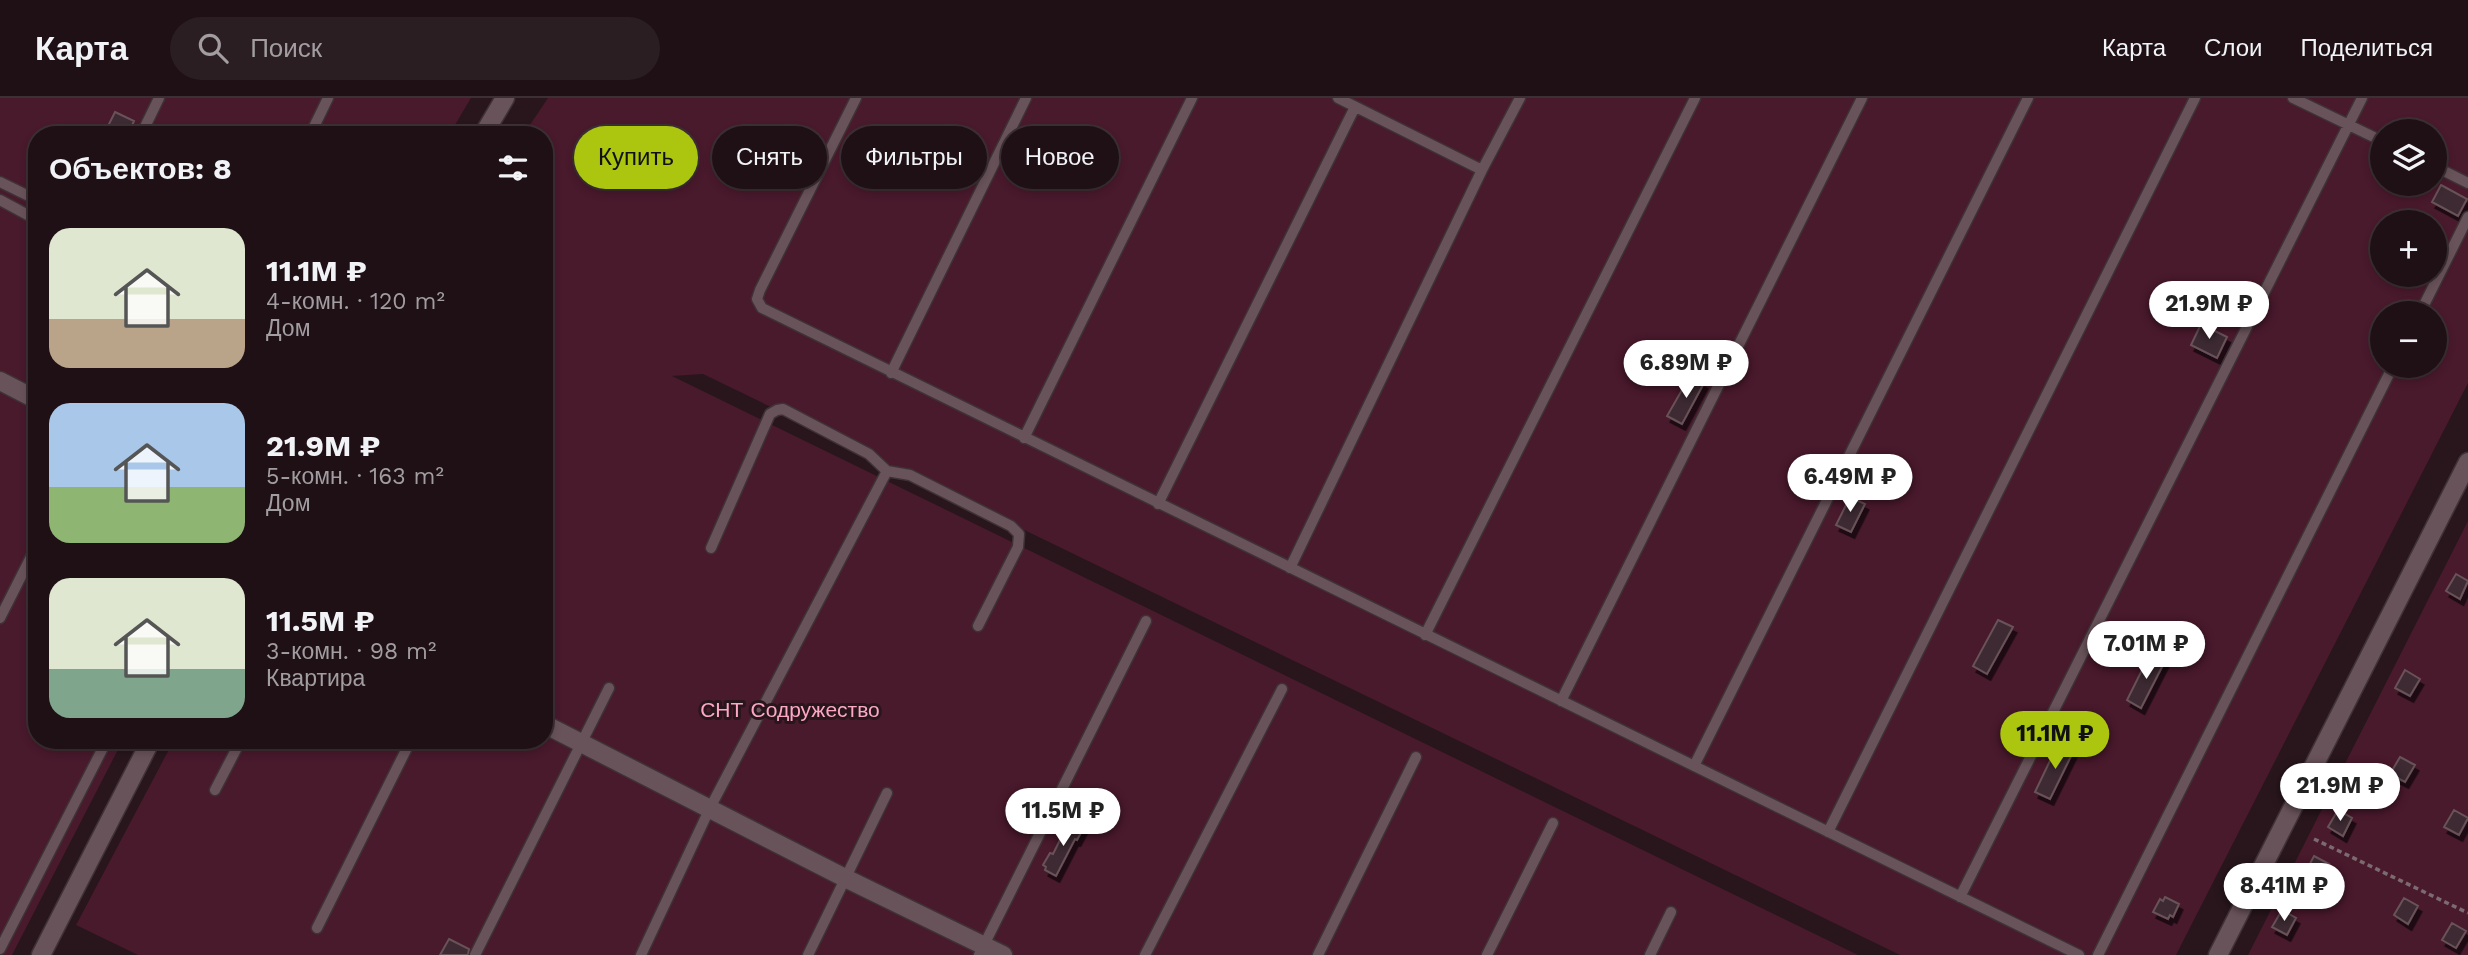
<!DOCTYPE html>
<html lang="ru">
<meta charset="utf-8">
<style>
:root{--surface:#1e1015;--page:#2b1e22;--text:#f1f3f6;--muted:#a19da0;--line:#3c3034;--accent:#acc610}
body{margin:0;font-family:"Work Sans",sans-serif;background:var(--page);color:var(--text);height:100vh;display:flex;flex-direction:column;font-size:26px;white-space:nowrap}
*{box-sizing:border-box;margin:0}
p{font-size:23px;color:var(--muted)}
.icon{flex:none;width:38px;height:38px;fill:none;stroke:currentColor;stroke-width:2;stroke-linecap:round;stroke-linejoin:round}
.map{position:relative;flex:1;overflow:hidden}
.side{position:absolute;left:28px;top:28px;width:525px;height:623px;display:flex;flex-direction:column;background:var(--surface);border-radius:28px;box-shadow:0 4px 10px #0003,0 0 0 2px var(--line)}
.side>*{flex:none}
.hud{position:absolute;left:574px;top:28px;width:665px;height:63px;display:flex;gap:14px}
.controls{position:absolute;left:2370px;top:21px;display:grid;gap:14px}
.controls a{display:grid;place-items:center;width:77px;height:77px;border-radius:50%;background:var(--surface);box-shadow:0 4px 10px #0003,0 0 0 2px var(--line);font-size:35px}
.price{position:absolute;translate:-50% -60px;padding:0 16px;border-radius:24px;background:#fff;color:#222;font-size:23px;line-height:46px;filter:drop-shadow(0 2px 4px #0008)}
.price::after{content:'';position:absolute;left:50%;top:42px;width:21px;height:16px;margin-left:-10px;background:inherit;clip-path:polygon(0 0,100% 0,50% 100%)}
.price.active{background:var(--accent);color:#111}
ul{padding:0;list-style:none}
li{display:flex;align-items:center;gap:21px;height:175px;padding:0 21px}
li span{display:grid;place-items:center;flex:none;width:196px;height:140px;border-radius:21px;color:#555}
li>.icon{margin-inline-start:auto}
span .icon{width:84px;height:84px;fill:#fffc;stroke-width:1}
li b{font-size:30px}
h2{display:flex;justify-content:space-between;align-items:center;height:84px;padding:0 21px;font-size:30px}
.pill{padding:0 24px;border-radius:32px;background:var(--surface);box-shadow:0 4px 10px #0003,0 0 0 2px var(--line);font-size:24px;line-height:63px}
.pill.active{background:var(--accent);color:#111}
header{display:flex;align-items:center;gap:42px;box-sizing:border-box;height:98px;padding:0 35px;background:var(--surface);border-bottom:2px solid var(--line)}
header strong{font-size:33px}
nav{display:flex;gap:38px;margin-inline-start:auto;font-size:24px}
.search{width:490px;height:63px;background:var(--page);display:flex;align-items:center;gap:18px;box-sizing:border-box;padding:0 24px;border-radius:38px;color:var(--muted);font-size:26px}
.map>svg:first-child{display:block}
.green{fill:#49192c;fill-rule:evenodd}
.building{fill:#3e2b31;stroke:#685259;stroke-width:2;filter:url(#shadow)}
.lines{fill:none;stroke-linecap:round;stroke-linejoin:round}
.lane-casing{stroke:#3f3236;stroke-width:13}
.street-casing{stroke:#3f3236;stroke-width:21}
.secondary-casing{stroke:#3f3236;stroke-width:21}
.path{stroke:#7b6b70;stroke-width:3.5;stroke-dasharray:5 3.5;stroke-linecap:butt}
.lane{stroke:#69535a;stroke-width:10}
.street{stroke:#69535a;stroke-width:18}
.secondary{stroke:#69535a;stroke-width:18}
.labels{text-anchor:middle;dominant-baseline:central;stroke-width:6;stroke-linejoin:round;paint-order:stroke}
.park-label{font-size:21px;fill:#fda7c5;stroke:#28161c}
</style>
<header>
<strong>Карта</strong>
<div class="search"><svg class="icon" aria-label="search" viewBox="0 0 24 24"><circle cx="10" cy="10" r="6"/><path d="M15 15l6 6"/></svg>Поиск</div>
<nav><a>Карта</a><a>Слои</a><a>Поделиться</a></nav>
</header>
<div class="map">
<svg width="2468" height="857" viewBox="0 0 2468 857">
<defs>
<filter id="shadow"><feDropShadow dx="3.5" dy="6" stdDeviation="0" flood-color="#0009"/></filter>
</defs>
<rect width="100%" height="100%" fill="#28161c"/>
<!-- green -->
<path class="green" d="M 0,0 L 471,0 L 449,37 L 37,37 L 37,642 L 123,642 L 12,857 L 0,857 Z
M 548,0 L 2468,0 L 2468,285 L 2176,857 L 1900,857 L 703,276 L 672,278 L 1858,857 L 138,857 L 76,827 L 174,642 L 544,642 L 544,37 L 523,37 ZM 2382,33 L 2434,33 L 2434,86 L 2382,86 ZM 2382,124 L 2434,124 L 2434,177 L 2382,177 ZM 2382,215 L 2434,215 L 2434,268 L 2382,268 Z
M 2468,423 L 2468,857 L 2248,857 Z"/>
<!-- building -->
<path class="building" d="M 115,14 L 134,23 L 128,37 L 117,37 L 106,32 Z
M 2441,87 L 2467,101 L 2458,118 L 2432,104 Z
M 2201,226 L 2227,239 L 2217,260 L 2191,247 Z
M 1690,278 L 1704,285 L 1682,326 L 1667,318 Z
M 1850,399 L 1865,406 L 1851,434 L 1836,427 Z
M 2456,476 L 2468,483 L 2460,501 L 2446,493 Z
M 1998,522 L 2013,529 L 1987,576 L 1973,568 Z
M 2150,556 L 2165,563 L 2141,610 L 2127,602 Z
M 2405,572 L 2420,581 L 2410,598 L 2395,590 Z
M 2059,644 L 2074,652 L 2050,701 L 2035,694 Z
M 2400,659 L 2415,667 L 2405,684 L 2390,676 Z
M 2338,712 L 2352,720 L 2343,738 L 2328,729 Z
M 2454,712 L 2468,720 L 2459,737 L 2444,729 Z
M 1070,722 L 1084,729 L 1077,742 L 1075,741 L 1056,778 L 1045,772 L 1046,769 L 1043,767 L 1050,755 L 1053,756 Z
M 2314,758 L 2329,766 L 2319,783 L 2305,775 Z
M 2165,799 L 2179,806 L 2173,819 L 2170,817 L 2168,821 L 2153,814 L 2160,801 L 2163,803 Z
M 2404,800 L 2418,808 L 2408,826 L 2394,817 Z
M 2282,812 L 2296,820 L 2287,837 L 2272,829 Z
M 2452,825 L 2466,833 L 2456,850 L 2442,842 Z
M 449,841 L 469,851 L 468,857 L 440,857 Z"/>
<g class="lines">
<defs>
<path id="lane" d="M 856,0 L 760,192 L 757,201 L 762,210 L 2079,857
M 1338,0 L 1482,72
M 2293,0 L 2382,43
M 141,37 L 159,0
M 310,37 L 328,0
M 2434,68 L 2468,85
M 0,84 L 37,102
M 0,102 L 37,122
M 2420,215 L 2468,119
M 891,275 L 1026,0
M 1024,340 L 1192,0
M 1158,406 L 1355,9
M 711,450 L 770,316 L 777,312 L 783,311 L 869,356 L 887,373 L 910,377 L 1011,428 L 1019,436 L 1018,449 L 978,528
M 1290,470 L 1482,72 L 1520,0
M 0,520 L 37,447
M 1425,537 L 1695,0
M 1561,603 L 1862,0
M 1694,668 L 2028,0
M 215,692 L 241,642
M 1828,734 L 2195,0
M 1960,799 L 2362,0
M 317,830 L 411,642
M 0,851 L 107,642
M 475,857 L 609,590
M 641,857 L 710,710 L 887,373
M 808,857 L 887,695
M 979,857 L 1146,523
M 1145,857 L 1282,591
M 1318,857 L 1416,659
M 1487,857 L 1553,725
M 1650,857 L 1671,814
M 2098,857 L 2393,268"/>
<path id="street" d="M 0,283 L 37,302
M 544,626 L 845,780 L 1003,857"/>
<path id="secondary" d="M 483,37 L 505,0
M 41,857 L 151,642
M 2218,857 L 2468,364"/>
</defs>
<!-- lane casing -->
<use href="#lane" class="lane-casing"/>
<!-- street casing -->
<use href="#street" class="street-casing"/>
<!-- secondary casing -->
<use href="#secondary" class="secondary-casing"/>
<!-- path -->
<path class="path" d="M 2314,741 L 2468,815"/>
<!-- lane -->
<use href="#lane" class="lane"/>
<!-- street -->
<use href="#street" class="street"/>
<!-- secondary -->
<use href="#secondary" class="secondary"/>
</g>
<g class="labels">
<!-- park labels -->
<g class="park-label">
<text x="790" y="611">СНТ Содружество</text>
</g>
</g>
</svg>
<div class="controls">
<a><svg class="icon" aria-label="layers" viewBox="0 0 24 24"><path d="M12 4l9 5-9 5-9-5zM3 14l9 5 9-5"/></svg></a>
<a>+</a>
<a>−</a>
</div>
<b class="price" style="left:2209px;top:243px">21.9M ₽</b>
<b class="price" style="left:1686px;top:302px">6.89M ₽</b>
<b class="price" style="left:1850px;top:416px">6.49M ₽</b>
<b class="price" style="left:2146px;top:583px">7.01M ₽</b>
<b class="price active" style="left:2055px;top:673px">11.1M ₽</b>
<b class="price" style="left:2340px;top:725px">21.9M ₽</b>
<b class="price" style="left:1063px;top:750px">11.5M ₽</b>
<b class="price" style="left:2284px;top:825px">8.41M ₽</b>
<div class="hud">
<a class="pill active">Купить</a>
<a class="pill">Снять</a>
<a class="pill">Фильтры</a>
<a class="pill">Новое</a>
</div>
<section class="side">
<h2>Объектов: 8<svg class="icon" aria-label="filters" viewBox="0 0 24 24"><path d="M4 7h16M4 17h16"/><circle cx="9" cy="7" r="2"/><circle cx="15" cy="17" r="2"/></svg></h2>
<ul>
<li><span style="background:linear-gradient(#dfe7d0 65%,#b9a48a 0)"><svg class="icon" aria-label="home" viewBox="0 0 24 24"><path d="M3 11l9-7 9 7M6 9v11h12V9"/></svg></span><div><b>11.1M ₽</b><p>4-комн. · 120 m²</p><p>Дом</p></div></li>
<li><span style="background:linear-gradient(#a9c7e8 60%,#8fb573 0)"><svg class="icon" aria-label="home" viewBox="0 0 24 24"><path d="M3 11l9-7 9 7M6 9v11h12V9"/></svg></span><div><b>21.9M ₽</b><p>5-комн. · 163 m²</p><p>Дом</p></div></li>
<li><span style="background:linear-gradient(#dfe7d0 65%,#7fa58c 0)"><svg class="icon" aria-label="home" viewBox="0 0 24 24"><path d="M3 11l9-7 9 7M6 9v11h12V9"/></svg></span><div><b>11.5M ₽</b><p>3-комн. · 98 m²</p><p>Квартира</p></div></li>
</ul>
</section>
</div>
